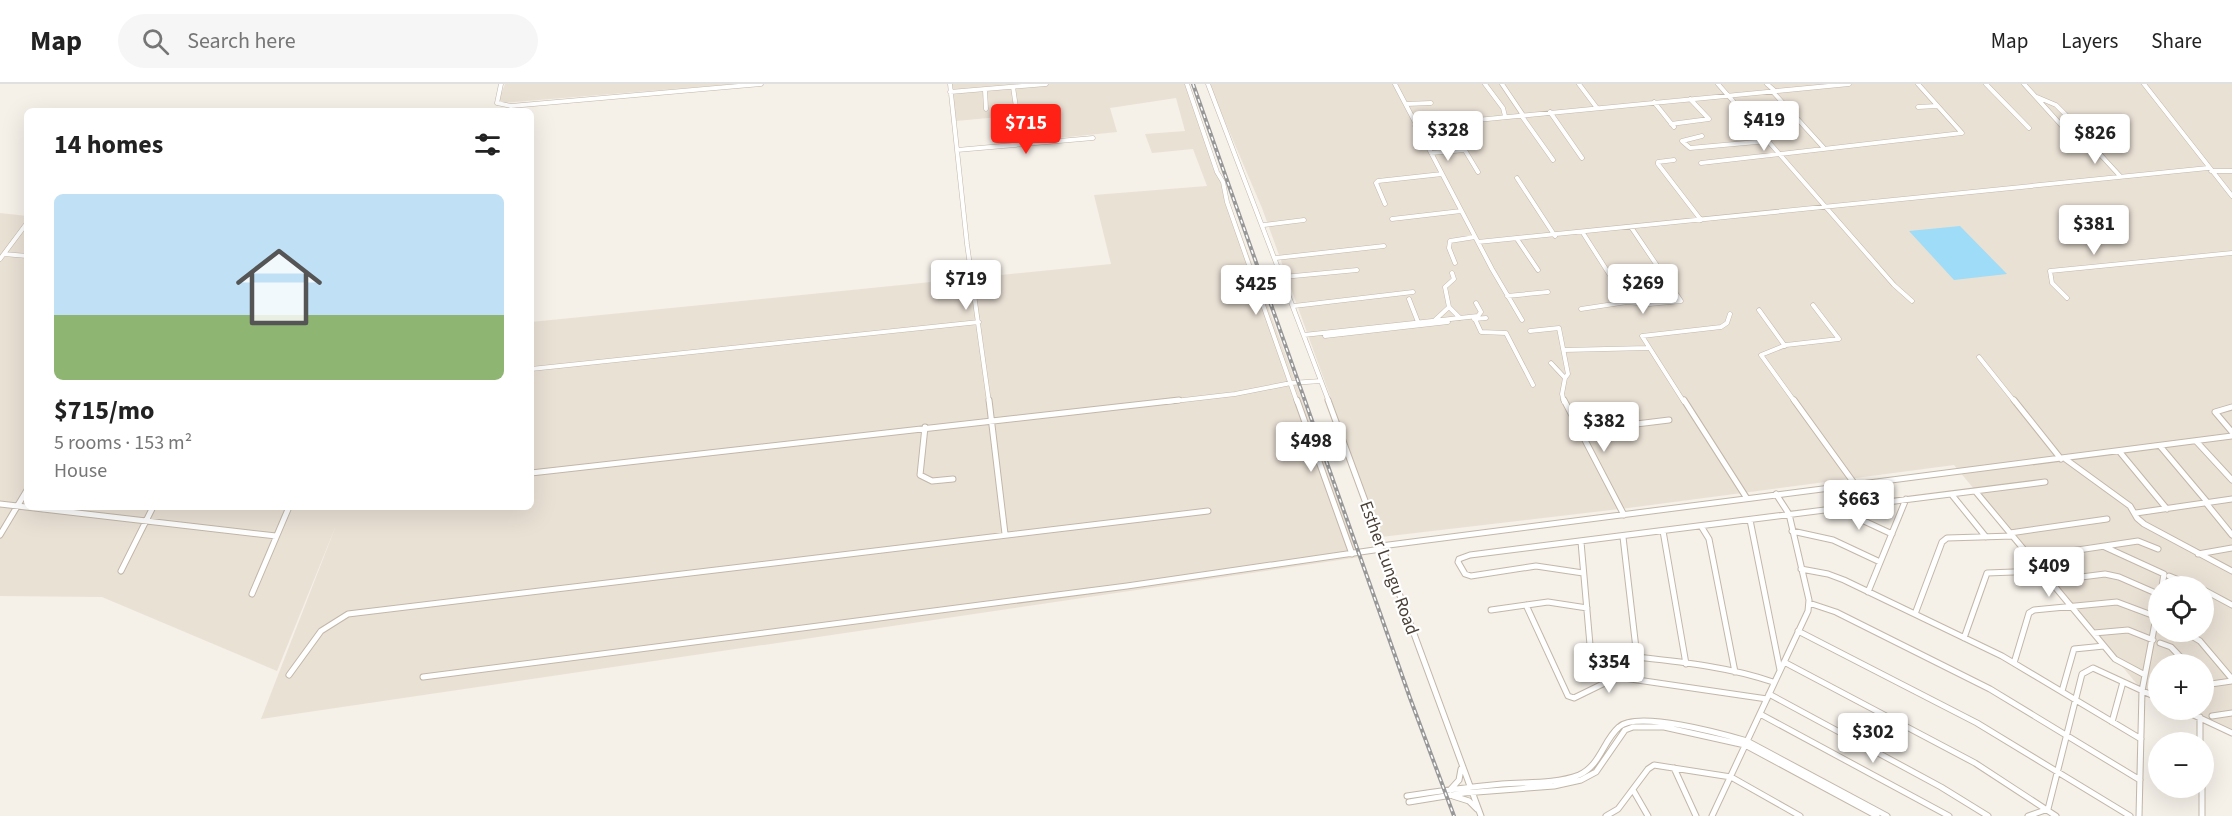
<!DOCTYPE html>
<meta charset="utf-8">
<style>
:root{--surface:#fff;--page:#f6f6f6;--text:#222;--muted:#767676;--line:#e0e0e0;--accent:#ff2115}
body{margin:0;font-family:"Source Sans 3",sans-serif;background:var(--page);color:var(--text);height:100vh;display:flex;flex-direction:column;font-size:22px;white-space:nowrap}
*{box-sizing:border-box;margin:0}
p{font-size:20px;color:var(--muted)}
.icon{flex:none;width:33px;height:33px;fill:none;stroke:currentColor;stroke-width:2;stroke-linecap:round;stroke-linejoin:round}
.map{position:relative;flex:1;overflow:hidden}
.drawer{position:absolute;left:24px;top:24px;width:510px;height:402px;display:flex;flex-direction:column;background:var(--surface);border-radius:9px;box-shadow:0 6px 24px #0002}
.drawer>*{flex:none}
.tools{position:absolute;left:2148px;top:492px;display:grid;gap:12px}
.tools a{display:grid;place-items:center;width:66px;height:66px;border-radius:50%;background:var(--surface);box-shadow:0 6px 24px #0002;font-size:30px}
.price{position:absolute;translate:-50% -51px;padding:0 14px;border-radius:6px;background:#fff;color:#222;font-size:20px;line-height:39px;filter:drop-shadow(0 2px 3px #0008)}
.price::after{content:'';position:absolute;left:50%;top:36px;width:18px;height:14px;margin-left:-9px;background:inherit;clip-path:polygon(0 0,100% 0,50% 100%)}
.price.active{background:var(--accent);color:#fff}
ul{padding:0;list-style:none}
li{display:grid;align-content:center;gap:12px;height:318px;padding:0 30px}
li span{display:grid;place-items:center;height:186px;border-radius:9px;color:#555}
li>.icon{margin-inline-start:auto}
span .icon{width:108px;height:108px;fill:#fffc;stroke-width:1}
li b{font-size:26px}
h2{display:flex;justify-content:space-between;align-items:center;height:72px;padding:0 30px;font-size:26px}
header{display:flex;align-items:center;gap:36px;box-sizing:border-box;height:84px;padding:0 30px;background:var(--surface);border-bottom:2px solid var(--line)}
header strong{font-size:28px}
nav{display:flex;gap:33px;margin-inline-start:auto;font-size:21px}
.search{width:420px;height:54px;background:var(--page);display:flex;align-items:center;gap:15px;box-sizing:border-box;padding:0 21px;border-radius:33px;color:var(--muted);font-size:22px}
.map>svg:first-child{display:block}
.residential{fill:#eae1d5;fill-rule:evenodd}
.water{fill:#9fdcf7}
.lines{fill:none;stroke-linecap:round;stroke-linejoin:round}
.minor-far1-casing{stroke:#c2b7a9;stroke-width:5}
.minor-casing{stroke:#c2b7a9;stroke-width:7}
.minor-far1{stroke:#fff;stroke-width:4}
.minor{stroke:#fff;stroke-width:5}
.rail-casing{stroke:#989898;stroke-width:4}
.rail{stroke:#fff;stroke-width:1.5;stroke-dasharray:4;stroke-linecap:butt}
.labels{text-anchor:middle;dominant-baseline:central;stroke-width:4.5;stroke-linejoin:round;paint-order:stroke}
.street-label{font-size:18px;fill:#4a4036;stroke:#fff}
</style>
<header>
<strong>Map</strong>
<div class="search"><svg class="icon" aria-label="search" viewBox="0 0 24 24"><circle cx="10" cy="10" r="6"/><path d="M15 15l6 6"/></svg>Search here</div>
<nav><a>Map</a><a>Layers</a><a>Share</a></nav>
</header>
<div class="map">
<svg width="2232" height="732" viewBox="0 0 2232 732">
<rect width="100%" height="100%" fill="#f5f0e8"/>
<!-- residential -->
<path class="residential" d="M 505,0 L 735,0 L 501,19 L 499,15 Z
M 952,0 L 1186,0 L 1360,473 L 261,635 L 337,439 L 277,587 L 102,513 L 0,512 L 0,129 L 27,132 L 27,423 L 531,423 L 531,238 L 1111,180 L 1094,111 L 1207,102 L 1193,65 L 1152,69 L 1145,50 L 1185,47 L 1176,14 L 1110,24 L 1117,48 L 1058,54 L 1053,28 L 956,37 Z
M 1209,0 L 2232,0 L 2232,652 L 2176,626 L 2204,626 L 2204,580 L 2158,580 L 2158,617 L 2146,611 L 1954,381 L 1628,424 L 1381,453 L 1262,124 ZM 2158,502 L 2204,502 L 2204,548 L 2158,548 Z"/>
<!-- water -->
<path class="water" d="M 1960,142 L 2007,190 L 1954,196 L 1909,147 Z"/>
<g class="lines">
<defs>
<path id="minor-far1" d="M 501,0 L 497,19 L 511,22 L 761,0
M 950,0 L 967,160 L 989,318
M 1187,0 L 1217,88 L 1223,98 L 1227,118 L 1297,318
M 1208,0 L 1329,318
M 1395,0 L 1492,185 L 1522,236
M 1485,0 L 1503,24 L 1505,32
M 1502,0 L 1523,31
M 1579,0 L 1597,24
M 1718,0 L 1894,201 L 1912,217
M 1767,0 L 1775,7
M 1986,0 L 2029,44
M 2024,0 L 2062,42
M 2144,0 L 2232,112
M 1013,3 L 1017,30
M 985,6 L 986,25
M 950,8 L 1046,0
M 1773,8 L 1823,63
M 2037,13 L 2056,21 L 2076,41
M 1654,18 L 1674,43
M 1406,20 L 1431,19
M 1918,23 L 1937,22
M 1550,28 L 1582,74
M 1521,31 L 1553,76
M 1448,38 L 1478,88
M 1671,40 L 1709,35 L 1690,15
M 1415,42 L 1849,0
M 1702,52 L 1682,57 L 1690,64 L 1768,57
M 2081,55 L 2097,67 L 2120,92
M 957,66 L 1093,54
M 1431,69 L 1464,66
M 1674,76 L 1658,78 L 1658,80 L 1701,136
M 1701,79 L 1962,49 L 1918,0
M 2211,87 L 2232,87
M 1517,94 L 1555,152
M 1385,120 L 1376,99 L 1378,97 L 1442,90
M 1392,135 L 1461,127
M 1264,141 L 1304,136
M 1583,149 L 1627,218
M 1517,155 L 1538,186
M 1478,158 L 2208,84
M 4,170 L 27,172
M 1276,174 L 1384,162
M 0,175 L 27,139
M 1455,179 L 1449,164 L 1450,157 L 1475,153
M 1283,193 L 1357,186
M 1627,202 L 1668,198
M 1507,212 L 1548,208
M 2067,214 L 2052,199 L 2050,187 L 2232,169
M 1409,215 L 1418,238
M 1294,222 L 1413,208
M 1449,223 L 1460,234
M 1581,225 L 1627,218 L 1649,220 L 1681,217 L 1631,143
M 1759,226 L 1785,262
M 1474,235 L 1486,234
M 1475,235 L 1481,248 L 1506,249 L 1533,301
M 1435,236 L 1449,223 L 1445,203 L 1454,195 L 1452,189
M 1530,247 L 1559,244 L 1568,290 L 1565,294
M 1304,251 L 1478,232 L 1481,228 L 1476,219
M 1325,252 L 1448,238
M 1564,266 L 1648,264
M 1979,273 L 2015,318
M 1551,279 L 1565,294 L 1562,310 L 1564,318
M 531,285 L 979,238
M 1166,318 L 1235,310 L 1291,299 L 1321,297
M 1684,318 L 1642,252 L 1721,243 L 1727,239 L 1730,230
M 1795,318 L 1761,271 L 1786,261 L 1839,255 L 1813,221"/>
<path id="minor" d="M 989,316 L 1005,450
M 1297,316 L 1352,470
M 1328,316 L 1481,732
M 1564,316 L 1624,431
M 1684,316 L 1746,413
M 1794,316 L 1854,399
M 2014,316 L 2061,375
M 2232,323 L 2215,328 L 2232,348
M 925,343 L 920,391 L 932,397 L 953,395
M 1579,347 L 1669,336
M 2196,357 L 2232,396
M 2160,362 L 2208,419
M 2119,367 L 2167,425
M 2064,374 L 2130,422 L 2137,434 L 2144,440 L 2232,487
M 531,389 L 1179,316
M 1976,408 L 2115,575 L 2145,591
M 1952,411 L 1986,453
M 2206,419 L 2232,451
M 0,420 L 276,452
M 1836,424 L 1892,450
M 2136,429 L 2232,415
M 1750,436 L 1780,586
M 1701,442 L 1709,455 L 1735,588
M 1663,447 L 1686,580
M 1792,447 L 1833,456 L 1880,478
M 2010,449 L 2107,435
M 0,451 L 27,406
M 1623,453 L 1637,573
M 1581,458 L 1590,561 L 1595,570 C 1607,575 1623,571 1636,573 C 1681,578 1730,583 1773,598
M 1381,462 L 2232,352
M 2105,463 L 2164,490 L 2162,502
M 2198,470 L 2232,464
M 2031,473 L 2138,457 L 2158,465
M 1801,485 L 1828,490 L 1844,496 L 2002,572 L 2141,655
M 121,487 L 153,423
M 1583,489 L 1536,482 L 1471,492 L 1465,490 L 1458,478 L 1459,475 L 1470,471 L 2045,398
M 2169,492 L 2194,502
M 2050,497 L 2105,490 L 2119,493 L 2158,510
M 2204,506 L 2232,521
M 1868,508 L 1906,415
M 252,510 L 289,423
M 1809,519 L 1836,528 L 1990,605 L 2140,696
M 1526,521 L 1568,612 L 1574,614 L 1617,593 L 1767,615
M 1491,526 L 1548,518 L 1587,524
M 1915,530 L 1942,458 L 1947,454 L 2013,452
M 1798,547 L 1977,639 L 2130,732
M 2185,548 L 2200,557 L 2232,595
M 2094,549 L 2128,546 L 2153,556
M 1964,554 L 1987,489 L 2042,487
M 2160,559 L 2171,563 L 2187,580
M 1784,578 L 1975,679 L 2056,732
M 2014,579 L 2029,529 L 2034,526 L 2117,518 L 2157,533
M 289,591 L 321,547 L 348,530 L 1208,427
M 423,593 L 1127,502 L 1381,465
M 2204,601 L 2232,597
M 2062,607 L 2074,565 L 2104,562
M 1769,610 L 1941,703 L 1988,732
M 2183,626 L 2232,649
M 1760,630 L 1949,732
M 2212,632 L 2232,629
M 2200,633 L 2200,658
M 2112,638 L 2123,598
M 1674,684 L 1696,732
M 2202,704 L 2202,732
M 1450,706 L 1459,696 L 1461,685
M 1633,706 L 1648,732
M 1407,712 C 1439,707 1470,703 1502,700 C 1527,698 1555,700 1579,691 C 1600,682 1603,657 1619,643 C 1637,626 1723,650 1747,657 L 1887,732
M 1453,712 L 1469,717 L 1477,725
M 1409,718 L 1464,709 L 1554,702 L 1581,696 L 1596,688 L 1625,646 L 1633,643 L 1664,643 L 1745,661 L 1877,732
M 1606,732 L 1618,725 L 1648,685 L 1654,681 L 1731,693 L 1800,732
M 1712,732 L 1808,527 L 1809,516 L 1789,430 L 1776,410
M 2028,732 L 2048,725 L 2082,590 L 2093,584 L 2158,614
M 2139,732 L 2142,607 L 2158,523"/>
</defs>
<!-- minor-far1 casing -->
<use href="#minor-far1" class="minor-far1-casing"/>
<!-- minor casing -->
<use href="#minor" class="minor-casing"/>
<!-- minor-far1 -->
<use href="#minor-far1" class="minor-far1"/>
<!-- minor -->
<use href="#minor" class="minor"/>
<defs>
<path id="rail" d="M 1193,0 L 1410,614 L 1454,732"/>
</defs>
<!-- rail casing -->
<use href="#rail" class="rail-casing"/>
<!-- rail -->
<use href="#rail" class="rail"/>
</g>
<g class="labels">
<!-- street labels -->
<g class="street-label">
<text transform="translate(1389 484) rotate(70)">Esther Lungu Road</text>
</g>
</g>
</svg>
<div class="tools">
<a><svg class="icon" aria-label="locate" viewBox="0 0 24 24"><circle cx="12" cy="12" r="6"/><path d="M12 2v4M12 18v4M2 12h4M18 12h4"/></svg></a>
<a>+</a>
<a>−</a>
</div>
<b class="price" style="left:1764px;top:68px">$419</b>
<b class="price active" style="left:1026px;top:71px">$715</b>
<b class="price" style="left:1448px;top:78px">$328</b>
<b class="price" style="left:2095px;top:81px">$826</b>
<b class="price" style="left:2094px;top:172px">$381</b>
<b class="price" style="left:966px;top:227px">$719</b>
<b class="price" style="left:1643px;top:231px">$269</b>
<b class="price" style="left:1256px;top:232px">$425</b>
<b class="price" style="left:1604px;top:369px">$382</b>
<b class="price" style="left:1311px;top:389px">$498</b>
<b class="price" style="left:1859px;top:447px">$663</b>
<b class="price" style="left:2049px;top:514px">$409</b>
<b class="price" style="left:1609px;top:610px">$354</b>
<b class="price" style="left:1873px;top:680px">$302</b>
<section class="drawer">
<h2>14 homes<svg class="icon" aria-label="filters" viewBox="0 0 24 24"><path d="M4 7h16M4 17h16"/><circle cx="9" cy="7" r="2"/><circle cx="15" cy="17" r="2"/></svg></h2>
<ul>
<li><span style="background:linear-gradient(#bfe0f5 65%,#8fb573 0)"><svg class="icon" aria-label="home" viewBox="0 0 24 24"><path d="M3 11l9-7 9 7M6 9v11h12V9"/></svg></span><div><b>$715/mo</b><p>5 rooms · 153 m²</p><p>House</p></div></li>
</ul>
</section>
</div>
